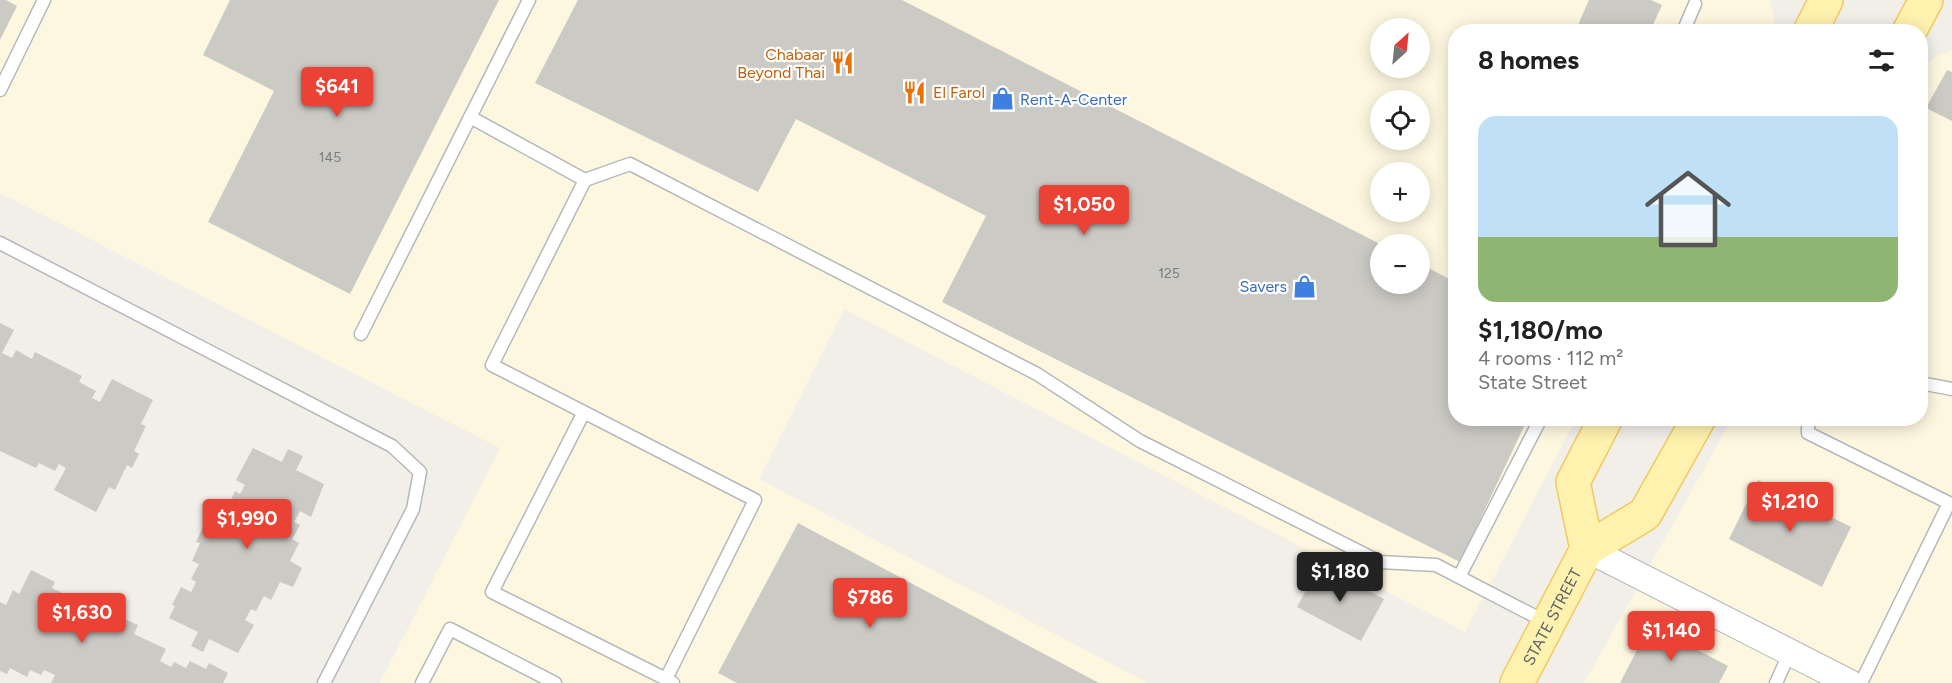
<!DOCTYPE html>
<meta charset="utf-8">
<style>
:root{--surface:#fff;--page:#f2f2f2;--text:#222;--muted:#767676;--accent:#ea4335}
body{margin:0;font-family:Figtree,sans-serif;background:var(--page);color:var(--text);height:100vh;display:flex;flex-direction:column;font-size:22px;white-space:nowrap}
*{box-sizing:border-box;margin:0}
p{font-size:20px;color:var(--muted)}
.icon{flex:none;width:33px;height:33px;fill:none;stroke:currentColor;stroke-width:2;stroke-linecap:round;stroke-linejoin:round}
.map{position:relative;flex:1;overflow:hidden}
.drawer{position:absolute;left:1448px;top:24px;width:480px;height:402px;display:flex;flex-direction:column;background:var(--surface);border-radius:24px;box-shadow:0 3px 15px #0003}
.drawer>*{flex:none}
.needle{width:39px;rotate:27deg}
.fabs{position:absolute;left:1370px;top:18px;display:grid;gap:12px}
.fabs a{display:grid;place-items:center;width:60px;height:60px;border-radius:50%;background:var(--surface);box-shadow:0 3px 15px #0003;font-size:30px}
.price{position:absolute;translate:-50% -51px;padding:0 14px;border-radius:6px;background:var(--accent);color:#fff;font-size:20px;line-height:39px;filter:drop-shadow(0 2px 3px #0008)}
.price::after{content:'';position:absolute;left:50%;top:36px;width:18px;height:14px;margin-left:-9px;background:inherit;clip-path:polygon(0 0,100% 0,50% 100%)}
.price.selected{background:#222;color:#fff}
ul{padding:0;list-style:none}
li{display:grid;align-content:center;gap:12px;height:318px;padding:0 30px}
li span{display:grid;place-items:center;height:186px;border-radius:18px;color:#555}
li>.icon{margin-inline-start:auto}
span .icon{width:108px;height:108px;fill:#fffc;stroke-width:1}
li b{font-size:26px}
h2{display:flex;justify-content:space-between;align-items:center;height:72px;padding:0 30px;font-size:26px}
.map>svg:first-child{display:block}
.commercial{fill:#fef7e0;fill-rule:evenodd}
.building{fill:#cccac5}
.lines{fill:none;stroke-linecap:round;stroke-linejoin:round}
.lane-casing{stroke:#b5b8bc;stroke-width:15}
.street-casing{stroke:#b5b8bc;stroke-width:28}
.primary-casing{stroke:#f2c960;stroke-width:36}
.lane{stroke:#fff;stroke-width:12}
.street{stroke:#fff;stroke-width:26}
.primary{stroke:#fff2af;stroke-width:33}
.labels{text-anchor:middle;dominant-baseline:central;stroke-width:4.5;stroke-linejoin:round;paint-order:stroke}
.number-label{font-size:14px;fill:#7a7d7f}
.food-label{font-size:16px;fill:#c56008;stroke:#fff;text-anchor:end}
.shop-label{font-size:16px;fill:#366cbe;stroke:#fff;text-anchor:start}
.street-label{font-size:16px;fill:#5f6368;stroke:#fff}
</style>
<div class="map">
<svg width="1952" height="683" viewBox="0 0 1952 683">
<rect width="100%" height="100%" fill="#f1efe8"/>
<!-- commercial -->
<path class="commercial" d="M 0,0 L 1770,0 L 1775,24 L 1773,32 L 1455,32 L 1455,418 L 1576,419 L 1465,632 L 844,309 L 759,479 L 1148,683 L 380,683 L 500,448 L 0,193 ZM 1380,28 L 1419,28 L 1419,68 L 1380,68 ZM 1380,100 L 1419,100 L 1419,140 L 1380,140 ZM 1380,172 L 1419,172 L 1419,212 L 1380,212 ZM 1380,244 L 1419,244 L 1419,284 L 1380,284 Z
M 1952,51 L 1952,683 L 1584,683 L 1732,419 L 1920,418 L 1920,71 L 1935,56 Z"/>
<!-- building -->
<path class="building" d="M 0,0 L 6,0 L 17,6 L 0,40 Z
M 230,0 L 499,0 L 350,294 L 208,222 L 274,91 L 203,55 Z
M 578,0 L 902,0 L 1380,244 L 1380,284 L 1419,284 L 1419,263 L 1455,282 L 1455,418 L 1528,418 L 1460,562 L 942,302 L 986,216 L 796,119 L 758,192 L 535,83 Z
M 1589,0 L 1651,0 L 1662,5 L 1652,27 L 1662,32 L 1575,32 Z
M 1947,70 L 1952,72 L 1952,121 L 1926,108 Z
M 0,323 L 14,330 L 2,353 L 12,358 L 16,350 L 32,359 L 35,352 L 82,376 L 79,382 L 96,391 L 92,398 L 100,402 L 112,379 L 153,400 L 141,424 L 146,426 L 134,451 L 139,454 L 132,468 L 127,465 L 115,490 L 109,487 L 96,512 L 54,490 L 66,468 L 59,464 L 55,471 L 39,463 L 36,468 L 0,451 Z
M 253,448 L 282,462 L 288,449 L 303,456 L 296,470 L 324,484 L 311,517 L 300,511 L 294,522 L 300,525 L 292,539 L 299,543 L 290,561 L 302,568 L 293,587 L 280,582 L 271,600 L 264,596 L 256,611 L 251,609 L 245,620 L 254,625 L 238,653 L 209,639 L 203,652 L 191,646 L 198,632 L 169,618 L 175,606 L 172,605 L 181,587 L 191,592 L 196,582 L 191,579 L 199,564 L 192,561 L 200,543 L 196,542 L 207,519 L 211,522 L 220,503 L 228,507 L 235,491 L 240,494 L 245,485 L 236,480 Z
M 1758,480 L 1851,527 L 1822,587 L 1729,539 Z
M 798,523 L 1099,683 L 737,683 L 718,673 Z
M 1320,565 L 1384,599 L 1361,641 L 1297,607 Z
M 31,570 L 55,582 L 52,588 L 68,596 L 64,604 L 74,610 L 71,616 L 82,621 L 88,610 L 119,625 L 122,618 L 138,625 L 134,634 L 166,649 L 160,661 L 171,667 L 174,662 L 186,668 L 190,661 L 206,669 L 209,663 L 228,673 L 223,683 L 51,683 L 55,675 L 44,670 L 41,675 L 30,670 L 27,677 L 10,668 L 7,674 L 0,671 L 0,602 L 6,605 L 13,590 L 19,594 Z
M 1650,625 L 1728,666 L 1719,683 L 1620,683 Z"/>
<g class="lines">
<defs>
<path id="lane" d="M 1683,32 L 1695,4
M 0,90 L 44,0
M 470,117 L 585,180 L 630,164 L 1037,374 L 1140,441 L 1380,562 L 1436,565 L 1546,622
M 585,180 L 492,365 L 755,500 L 666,679 L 673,683
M 0,243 L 392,446 L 420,472 L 413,509 L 324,683
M 361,334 L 529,0
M 1920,383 L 1952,389
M 584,412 L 492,592 L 666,679
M 1808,418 L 1808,433 L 1949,503 L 1861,683
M 1459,577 L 1541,418
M 422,683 L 450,629 L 555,683
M 1776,683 L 1790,652"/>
<path id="street" d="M 1587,549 L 1850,683"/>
<g id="primary">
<path d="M 1810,32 L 1826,0"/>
<path d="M 1909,32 L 1926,0"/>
<path d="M 1587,549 L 1573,482 L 1606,418"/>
<path id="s1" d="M 1517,683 L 1587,549 L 1645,514 L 1699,418"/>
</g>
</defs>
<!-- lane casing -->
<use href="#lane" class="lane-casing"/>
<!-- street casing -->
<use href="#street" class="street-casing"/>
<!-- primary casing -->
<use href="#primary" class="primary-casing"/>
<!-- lane -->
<use href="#lane" class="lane"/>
<!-- street -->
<use href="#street" class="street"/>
<!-- primary -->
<use href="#primary" class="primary"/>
</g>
<!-- icons -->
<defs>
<symbol id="restaurant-bare" viewBox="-9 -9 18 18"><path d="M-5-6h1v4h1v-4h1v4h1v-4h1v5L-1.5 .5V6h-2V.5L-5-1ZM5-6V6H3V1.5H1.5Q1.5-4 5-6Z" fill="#e8710a" stroke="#fff" stroke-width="2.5" paint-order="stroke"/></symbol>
<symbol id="shop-bare" viewBox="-9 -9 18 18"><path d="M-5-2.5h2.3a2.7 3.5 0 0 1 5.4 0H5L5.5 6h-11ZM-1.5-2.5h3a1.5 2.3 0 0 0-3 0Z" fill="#3f7fe0" stroke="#fff" stroke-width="2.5" paint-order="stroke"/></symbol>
</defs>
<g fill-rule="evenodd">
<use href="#restaurant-bare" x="826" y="46" width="33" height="33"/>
<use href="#restaurant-bare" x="898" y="76" width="33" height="33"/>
<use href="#shop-bare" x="986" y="82" width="33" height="33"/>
<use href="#shop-bare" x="1288" y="270" width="33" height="33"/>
</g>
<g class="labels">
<!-- number labels -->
<g class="number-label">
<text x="330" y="157">145</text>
<text x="1169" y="273">125</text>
</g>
<!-- food labels -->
<g class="food-label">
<text x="825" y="54">Chabaar<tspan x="825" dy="18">Beyond Thai</tspan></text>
<text x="933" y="92" text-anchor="start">El Farol</text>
</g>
<!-- shop labels -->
<g class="shop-label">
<text x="1020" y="99">Rent-A-Center</text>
<text x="1287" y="286" text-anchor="end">Savers</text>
</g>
<!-- street labels -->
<g class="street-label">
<text stroke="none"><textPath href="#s1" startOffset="75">STATE STREET</textPath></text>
</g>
</g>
</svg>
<div class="fabs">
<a><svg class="needle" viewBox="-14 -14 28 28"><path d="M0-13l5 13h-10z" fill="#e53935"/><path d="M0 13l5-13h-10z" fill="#767676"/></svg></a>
<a><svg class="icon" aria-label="locate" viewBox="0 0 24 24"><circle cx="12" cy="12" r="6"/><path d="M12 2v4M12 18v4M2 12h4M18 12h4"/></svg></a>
<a>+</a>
<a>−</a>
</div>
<b class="price" style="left:337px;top:118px">$641</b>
<b class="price" style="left:1084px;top:236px">$1,050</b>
<b class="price" style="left:1790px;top:533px">$1,210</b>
<b class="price" style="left:247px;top:550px">$1,990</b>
<b class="price selected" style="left:1340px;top:603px">$1,180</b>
<b class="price" style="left:870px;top:629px">$786</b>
<b class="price" style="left:82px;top:644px">$1,630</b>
<b class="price" style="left:1671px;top:662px">$1,140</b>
<section class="drawer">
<h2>8 homes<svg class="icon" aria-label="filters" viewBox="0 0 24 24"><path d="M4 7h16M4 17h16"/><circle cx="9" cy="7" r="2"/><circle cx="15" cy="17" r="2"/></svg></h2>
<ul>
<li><span style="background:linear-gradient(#bfe0f5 65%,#8fb573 0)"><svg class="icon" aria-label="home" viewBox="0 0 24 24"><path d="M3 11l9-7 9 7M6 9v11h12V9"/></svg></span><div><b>$1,180/mo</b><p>4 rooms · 112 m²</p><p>State Street</p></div></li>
</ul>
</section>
</div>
